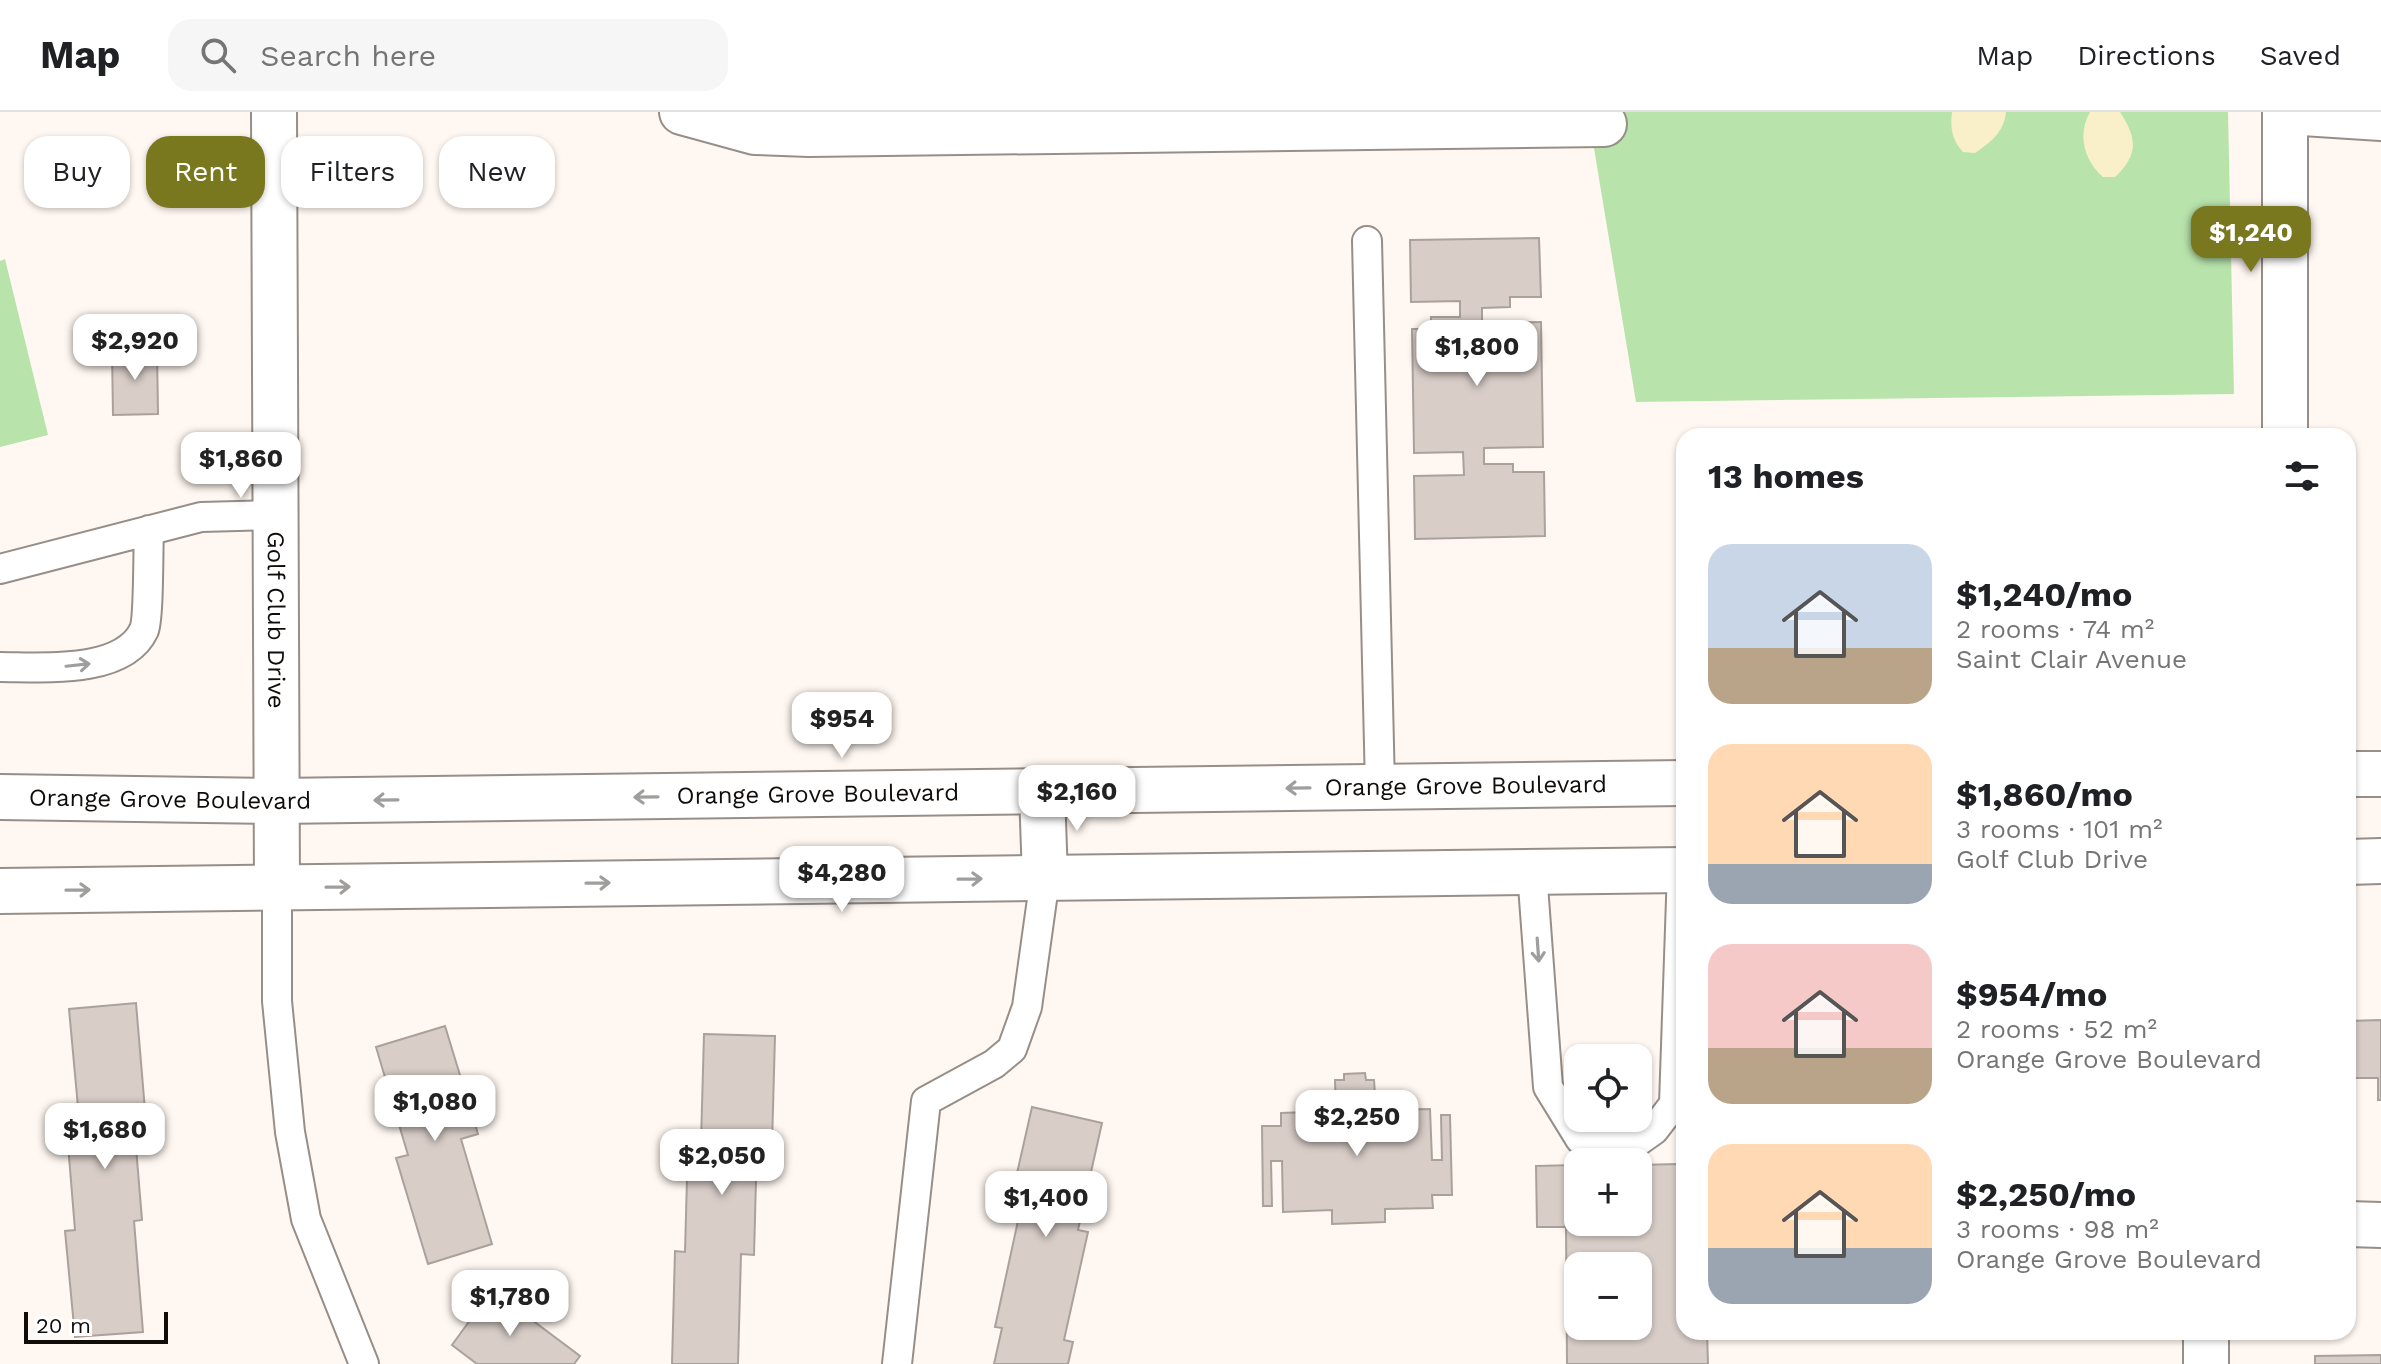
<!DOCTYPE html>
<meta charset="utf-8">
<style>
:root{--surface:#fff;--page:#f6f6f6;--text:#202124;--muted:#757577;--line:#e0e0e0;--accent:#7a781f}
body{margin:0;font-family:"Work Sans",sans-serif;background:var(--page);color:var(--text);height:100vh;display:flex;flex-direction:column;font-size:30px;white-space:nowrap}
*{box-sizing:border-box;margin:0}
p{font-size:26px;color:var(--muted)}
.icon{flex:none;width:44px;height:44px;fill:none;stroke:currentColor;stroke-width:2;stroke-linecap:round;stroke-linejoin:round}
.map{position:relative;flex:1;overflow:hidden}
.drawer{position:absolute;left:1676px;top:316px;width:680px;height:912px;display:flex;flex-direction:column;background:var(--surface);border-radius:24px;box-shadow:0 2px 6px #0004}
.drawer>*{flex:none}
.hud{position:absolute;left:24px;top:24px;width:760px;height:72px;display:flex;gap:16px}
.controls{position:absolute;left:1564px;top:932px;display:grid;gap:16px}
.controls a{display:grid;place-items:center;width:88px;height:88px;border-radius:16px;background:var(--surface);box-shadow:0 2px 6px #0004;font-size:40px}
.scale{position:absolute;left:24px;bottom:20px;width:144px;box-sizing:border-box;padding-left:8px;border:4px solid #0f0c0a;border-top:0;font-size:22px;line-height:28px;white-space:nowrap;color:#0f0c0a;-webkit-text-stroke:6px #fff;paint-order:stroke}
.price{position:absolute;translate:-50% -68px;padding:0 18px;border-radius:16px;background:#fff;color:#222;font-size:26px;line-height:52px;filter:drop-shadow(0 2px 4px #0008)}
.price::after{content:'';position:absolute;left:50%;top:48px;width:24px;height:18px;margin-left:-12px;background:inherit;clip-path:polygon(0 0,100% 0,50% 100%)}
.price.current{background:var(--accent);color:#fff}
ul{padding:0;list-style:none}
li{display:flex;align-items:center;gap:24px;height:200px;padding:0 32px}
li span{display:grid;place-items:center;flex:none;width:224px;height:160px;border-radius:24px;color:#555}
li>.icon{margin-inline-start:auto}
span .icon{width:96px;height:96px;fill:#fffc;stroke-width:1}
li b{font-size:34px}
h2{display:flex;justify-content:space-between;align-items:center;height:96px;padding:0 32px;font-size:34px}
.tag{padding:0 28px;border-radius:24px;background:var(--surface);box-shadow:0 2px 6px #0004;font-size:28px;line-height:72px}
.tag.current{background:var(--accent);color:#fff}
header{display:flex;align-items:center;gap:48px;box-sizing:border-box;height:112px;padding:0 40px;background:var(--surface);border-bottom:2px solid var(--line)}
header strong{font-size:38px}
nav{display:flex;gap:44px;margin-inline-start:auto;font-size:28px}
.search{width:560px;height:72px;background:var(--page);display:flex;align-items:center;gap:20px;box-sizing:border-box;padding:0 28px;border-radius:24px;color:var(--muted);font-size:30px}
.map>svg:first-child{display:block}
.green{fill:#b8e4ac}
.sand{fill:#f9efc9}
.building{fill:#d8cdc7;stroke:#aba19c;stroke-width:2;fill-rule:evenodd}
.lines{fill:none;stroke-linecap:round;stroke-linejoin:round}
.lane-casing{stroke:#978e88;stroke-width:32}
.street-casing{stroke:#978e88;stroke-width:48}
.secondary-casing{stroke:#978e88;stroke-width:48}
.lane{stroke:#fff;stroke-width:28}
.street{stroke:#fff;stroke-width:44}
.secondary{stroke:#fff;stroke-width:44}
.oneway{stroke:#9f9e9d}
.labels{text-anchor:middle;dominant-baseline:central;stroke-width:7;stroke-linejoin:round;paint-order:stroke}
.street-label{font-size:24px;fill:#0f0c0a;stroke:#fff}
</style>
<header>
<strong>Map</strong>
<div class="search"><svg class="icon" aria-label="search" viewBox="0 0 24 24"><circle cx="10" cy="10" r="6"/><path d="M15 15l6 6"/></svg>Search here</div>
<nav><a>Map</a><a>Directions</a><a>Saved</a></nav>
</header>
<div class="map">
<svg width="2381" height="1252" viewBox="0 0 2381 1252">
<rect width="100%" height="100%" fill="#fff7f1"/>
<!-- green -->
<path class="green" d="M 1588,0 L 2228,0 L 2234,282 L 1636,290 Z
M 5,147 L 48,323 L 0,335 L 0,149 Z"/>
<!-- sand -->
<path class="sand" d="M 1952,0 L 2006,0 C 2004,20 1991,30 1975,41 L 1963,40 C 1952,28 1950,16 1952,0 Z
M 2090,0 L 2120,0 C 2137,26 2139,43 2115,65 L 2103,65 C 2084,48 2077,23 2090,0 Z"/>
<!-- building -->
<path class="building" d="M 1539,126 L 1541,185 L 1510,185 L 1510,195 L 1482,196 L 1482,211 L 1541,210 L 1543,335 L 1484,336 L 1484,352 L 1513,352 L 1513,360 L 1544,360 L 1545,424 L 1415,427 L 1414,364 L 1464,363 L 1463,340 L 1414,341 L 1412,217 L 1431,217 L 1431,205 L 1460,205 L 1460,189 L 1411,190 L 1410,128 Z
M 157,238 L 158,302 L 113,303 L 112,239 Z
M 136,891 L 145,998 L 133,999 L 142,1108 L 134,1109 L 143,1220 L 75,1225 L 65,1119 L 75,1118 L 66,1008 L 79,1006 L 69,897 Z
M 2381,908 L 2381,988 L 2378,988 L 2378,966 L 2348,966 L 2348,909 Z
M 445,914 L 478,1022 L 461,1027 L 492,1132 L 428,1152 L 396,1046 L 408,1043 L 376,935 Z
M 704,922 L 775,924 L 772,1032 L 757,1031 L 754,1143 L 741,1142 L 738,1252 L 672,1252 L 675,1139 L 685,1140 L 688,1029 L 701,1030 Z
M 1365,961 L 1366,968 L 1374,968 L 1376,998 L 1430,997 L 1432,1048 L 1442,1048 L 1441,1003 L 1450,1003 L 1452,1083 L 1432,1083 L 1433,1096 L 1385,1097 L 1385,1110 L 1332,1112 L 1332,1098 L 1283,1100 L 1282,1049 L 1271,1049 L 1272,1094 L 1263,1094 L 1262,1014 L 1281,1014 L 1281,1001 L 1336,999 L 1335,968 L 1344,968 L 1344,962 Z
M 1032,995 L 1102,1011 L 1078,1118 L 1088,1120 L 1064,1228 L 1073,1230 L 1068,1252 L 994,1252 L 1002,1216 L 995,1215 L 1019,1104 L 1008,1101 Z
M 1677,1052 L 1678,1081 L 1684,1081 L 1684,1220 L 1707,1220 L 1708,1252 L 1567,1252 L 1566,1115 L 1537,1115 L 1536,1054 L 1578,1053 L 1578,1110 L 1638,1110 L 1638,1053 ZM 1578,1154 L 1638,1154 L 1638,1214 L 1578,1214 Z
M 492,1178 L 580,1244 L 574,1252 L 477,1252 L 452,1233 Z
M 2381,1243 L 2381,1252 L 2315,1252 L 2315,1244 Z"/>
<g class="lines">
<defs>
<path id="lane" d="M 1367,129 L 1380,675
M 0,457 L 201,405 L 275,403
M 0,555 C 40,555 123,563 144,518 C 149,506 148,435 149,418
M 1532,760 L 1548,975 L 1580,1027 L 1637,1030 L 1654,1018 L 1674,992 L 1682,758
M 277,776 L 277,889 L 290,1020 L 306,1107 L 364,1252
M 897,1252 L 926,989 L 994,952 L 1012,937 L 1027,895 L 1045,766"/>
<g id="street">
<path id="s1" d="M 274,0 L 277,776"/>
<path d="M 682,0 L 755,20 L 809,22 L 1604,12"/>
<path d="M 2285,0 L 2285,324"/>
<path d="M 2287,0 L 2381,6"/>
<path d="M 1042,680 L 1045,766"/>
<path d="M 2348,1112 L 2381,1113"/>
<path d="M 2206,1220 L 2206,1252"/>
</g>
<g id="secondary">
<path d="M 2348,662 L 2381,662"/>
<path id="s2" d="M 0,685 L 276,689 L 1684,671"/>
<path d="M 2348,750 L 2381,749"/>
<path d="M 0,779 L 1684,758"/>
</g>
</defs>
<!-- lane casing -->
<use href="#lane" class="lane-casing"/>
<!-- street casing -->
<use href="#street" class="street-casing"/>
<!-- secondary casing -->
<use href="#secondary" class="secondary-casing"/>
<!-- lane -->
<use href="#lane" class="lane"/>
<!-- street -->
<use href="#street" class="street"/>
<!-- secondary -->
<use href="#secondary" class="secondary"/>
</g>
<!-- one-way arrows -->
<defs><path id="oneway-shaft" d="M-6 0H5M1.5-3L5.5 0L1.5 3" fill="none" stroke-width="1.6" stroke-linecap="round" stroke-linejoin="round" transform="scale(2)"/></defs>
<g class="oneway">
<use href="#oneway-shaft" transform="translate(78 553) rotate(-6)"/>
<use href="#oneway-shaft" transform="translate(1298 676) rotate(179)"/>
<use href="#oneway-shaft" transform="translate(646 685) rotate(179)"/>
<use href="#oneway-shaft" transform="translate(386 688) rotate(179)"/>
<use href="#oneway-shaft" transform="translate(970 767) rotate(-1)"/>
<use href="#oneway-shaft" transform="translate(598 771) rotate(-1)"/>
<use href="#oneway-shaft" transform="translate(338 775) rotate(-1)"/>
<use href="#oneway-shaft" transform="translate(78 778) rotate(-1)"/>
<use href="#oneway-shaft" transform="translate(1538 838) rotate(86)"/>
</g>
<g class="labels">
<!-- street labels -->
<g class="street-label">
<text stroke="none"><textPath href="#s1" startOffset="508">Golf Club Drive</textPath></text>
<text stroke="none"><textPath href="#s2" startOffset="1466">Orange Grove Boulevard</textPath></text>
<text stroke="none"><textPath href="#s2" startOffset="818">Orange Grove Boulevard</textPath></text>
<text stroke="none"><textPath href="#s2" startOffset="170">Orange Grove Boulevard</textPath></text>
</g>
</g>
</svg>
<div class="controls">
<a><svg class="icon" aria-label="locate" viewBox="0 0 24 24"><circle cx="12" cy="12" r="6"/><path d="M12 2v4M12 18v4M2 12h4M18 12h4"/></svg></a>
<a>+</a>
<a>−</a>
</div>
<div class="scale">20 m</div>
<b class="price current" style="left:2251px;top:162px">$1,240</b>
<b class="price" style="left:135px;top:270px">$2,920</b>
<b class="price" style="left:1477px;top:276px">$1,800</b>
<b class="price" style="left:241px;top:388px">$1,860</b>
<b class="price" style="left:842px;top:648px">$954</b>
<b class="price" style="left:1077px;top:721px">$2,160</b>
<b class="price" style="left:842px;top:802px">$4,280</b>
<b class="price" style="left:435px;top:1031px">$1,080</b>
<b class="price" style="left:1357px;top:1046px">$2,250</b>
<b class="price" style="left:105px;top:1059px">$1,680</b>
<b class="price" style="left:722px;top:1085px">$2,050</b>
<b class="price" style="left:1046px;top:1127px">$1,400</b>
<b class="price" style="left:510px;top:1226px">$1,780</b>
<div class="hud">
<a class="tag">Buy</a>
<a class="tag current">Rent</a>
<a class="tag">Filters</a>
<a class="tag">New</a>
</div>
<section class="drawer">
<h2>13 homes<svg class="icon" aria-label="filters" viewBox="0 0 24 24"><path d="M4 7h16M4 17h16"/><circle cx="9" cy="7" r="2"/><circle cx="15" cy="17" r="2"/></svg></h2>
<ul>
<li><span style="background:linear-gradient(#c9d6e8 65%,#b9a48a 0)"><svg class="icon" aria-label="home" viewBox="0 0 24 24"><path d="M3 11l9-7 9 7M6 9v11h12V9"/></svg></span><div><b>$1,240/mo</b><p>2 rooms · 74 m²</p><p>Saint Clair Avenue</p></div></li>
<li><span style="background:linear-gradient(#ffd9b3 75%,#9aa5b1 0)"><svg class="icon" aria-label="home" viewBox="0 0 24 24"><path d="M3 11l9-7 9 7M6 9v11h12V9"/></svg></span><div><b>$1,860/mo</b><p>3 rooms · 101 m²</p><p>Golf Club Drive</p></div></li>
<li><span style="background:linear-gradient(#f6c9c9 65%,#b9a48a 0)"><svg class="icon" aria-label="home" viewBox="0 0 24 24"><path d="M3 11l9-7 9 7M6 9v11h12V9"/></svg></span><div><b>$954/mo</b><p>2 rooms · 52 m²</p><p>Orange Grove Boulevard</p></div></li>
<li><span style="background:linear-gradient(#ffd9b3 65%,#9aa5b1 0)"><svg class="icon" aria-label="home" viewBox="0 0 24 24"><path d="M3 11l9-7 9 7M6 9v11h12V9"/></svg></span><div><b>$2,250/mo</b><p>3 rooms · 98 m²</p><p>Orange Grove Boulevard</p></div></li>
</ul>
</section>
</div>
